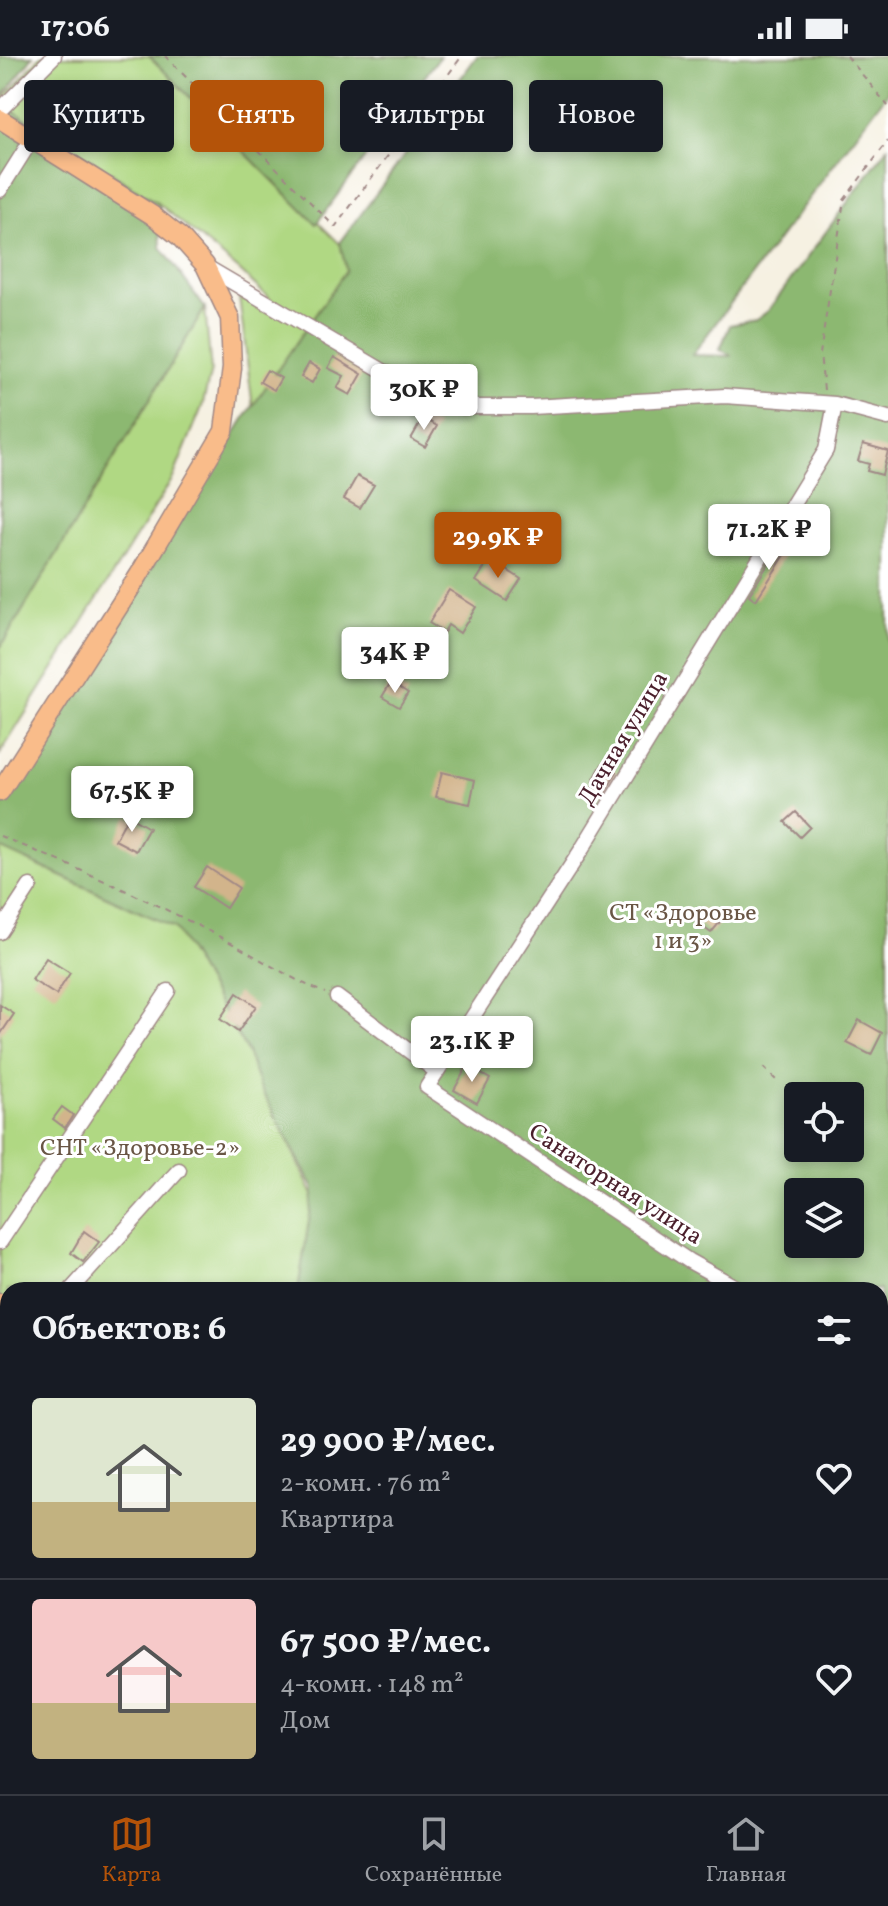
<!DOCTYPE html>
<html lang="ru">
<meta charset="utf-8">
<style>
:root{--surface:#171b24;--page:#242831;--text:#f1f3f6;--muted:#9ea1a6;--line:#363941;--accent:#b45309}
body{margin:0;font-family:Vollkorn,serif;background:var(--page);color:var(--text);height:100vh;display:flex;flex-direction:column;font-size:30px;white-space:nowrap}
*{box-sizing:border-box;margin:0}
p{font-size:26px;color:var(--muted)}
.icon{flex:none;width:44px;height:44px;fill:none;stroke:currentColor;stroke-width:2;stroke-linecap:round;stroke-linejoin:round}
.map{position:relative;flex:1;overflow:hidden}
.side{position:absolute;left:0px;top:1226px;width:888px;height:512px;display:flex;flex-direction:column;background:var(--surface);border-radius:24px 24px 0 0;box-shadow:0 4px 12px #0003}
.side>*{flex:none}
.guide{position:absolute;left:24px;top:24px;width:840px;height:72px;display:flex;gap:16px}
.fabs{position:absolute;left:784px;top:1026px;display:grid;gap:16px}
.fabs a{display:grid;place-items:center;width:80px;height:80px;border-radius:8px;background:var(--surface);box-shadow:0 4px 12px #0003;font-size:40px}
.price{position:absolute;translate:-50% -68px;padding:0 18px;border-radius:8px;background:#fff;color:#222;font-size:26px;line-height:52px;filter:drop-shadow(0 2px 4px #0008)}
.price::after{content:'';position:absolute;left:50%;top:48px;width:24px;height:18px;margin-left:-12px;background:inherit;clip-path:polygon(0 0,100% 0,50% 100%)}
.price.selected{background:var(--accent);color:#fff}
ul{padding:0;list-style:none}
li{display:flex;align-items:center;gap:24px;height:200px;padding:0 32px}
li+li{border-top:2px solid var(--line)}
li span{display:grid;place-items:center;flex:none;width:224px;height:160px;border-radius:8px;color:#555}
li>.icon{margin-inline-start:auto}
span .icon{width:96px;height:96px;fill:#fffc;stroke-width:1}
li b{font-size:34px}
h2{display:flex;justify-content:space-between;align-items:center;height:96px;padding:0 32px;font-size:34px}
.chip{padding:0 28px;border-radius:8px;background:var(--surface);box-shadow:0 4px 12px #0003;font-size:28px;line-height:72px}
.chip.selected{background:var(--accent);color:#fff}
.status{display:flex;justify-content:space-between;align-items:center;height:56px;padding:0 40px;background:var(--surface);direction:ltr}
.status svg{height:22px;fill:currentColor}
.tab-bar{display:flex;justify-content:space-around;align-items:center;height:112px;border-top:2px solid var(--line);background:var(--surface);font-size:22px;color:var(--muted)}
.tab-bar a{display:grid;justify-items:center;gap:4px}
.tab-bar .selected{color:var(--accent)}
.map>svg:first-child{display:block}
.green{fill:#b0d883;stroke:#7d7c57;stroke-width:2;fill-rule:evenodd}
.forest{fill:#8cb871;stroke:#6b6c4e;stroke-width:2;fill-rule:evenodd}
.building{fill:#d2b48b}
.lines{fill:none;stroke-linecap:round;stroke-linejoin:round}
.minor-casing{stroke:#a08886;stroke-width:17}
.major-casing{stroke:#a08886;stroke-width:21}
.path{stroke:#a08886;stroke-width:2;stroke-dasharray:6 6;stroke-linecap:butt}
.minor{stroke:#fff;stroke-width:14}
.major{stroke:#f9bc8a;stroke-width:18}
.labels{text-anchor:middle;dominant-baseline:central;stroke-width:6;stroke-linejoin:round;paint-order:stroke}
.street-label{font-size:24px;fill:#4a1f2b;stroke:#fff}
.park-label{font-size:24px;fill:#695645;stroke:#fff}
</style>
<div class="status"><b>17:06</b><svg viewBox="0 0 49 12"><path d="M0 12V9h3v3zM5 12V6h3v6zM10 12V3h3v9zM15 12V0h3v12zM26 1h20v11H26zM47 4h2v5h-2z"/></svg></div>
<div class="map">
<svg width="888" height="1738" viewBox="0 0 888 1738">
<rect width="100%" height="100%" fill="#fff"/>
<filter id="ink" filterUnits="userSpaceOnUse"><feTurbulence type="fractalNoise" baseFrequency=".0125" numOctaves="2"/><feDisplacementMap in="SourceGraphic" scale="16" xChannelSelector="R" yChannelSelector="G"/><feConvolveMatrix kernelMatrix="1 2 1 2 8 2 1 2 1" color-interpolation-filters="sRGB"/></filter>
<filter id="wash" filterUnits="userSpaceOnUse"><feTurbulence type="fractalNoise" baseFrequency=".006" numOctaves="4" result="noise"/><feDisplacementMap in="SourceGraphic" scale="32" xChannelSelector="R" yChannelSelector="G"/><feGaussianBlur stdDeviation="1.8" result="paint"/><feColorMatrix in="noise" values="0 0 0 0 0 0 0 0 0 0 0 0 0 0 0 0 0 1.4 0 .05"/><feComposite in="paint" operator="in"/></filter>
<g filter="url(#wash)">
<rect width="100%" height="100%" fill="#f6f1e2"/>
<!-- green -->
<path class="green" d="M 41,0 L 150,0 L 427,274 L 888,366 L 880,1669 L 880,1234 L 8,1234 L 8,1344 L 0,1349 L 0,792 L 175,872 L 246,994 L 312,1137 L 660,478 L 253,352 L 239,241 L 282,254 L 240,215 L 159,148 L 0,46 ZM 798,1040 L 850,1040 L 850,1092 L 798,1092 ZM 798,1136 L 850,1136 L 850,1188 L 798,1188 Z
M 205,252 L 211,315 L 202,351 L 173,422 L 0,698 L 0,592 Z"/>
<!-- forest -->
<path class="forest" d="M 0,0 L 33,0 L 0,44 Z
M 149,0 L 440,0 L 316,168 Z
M 477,0 L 888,0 L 888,36 L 692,299 L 732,300 L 720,293 L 730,269 L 756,264 L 768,255 L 888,91 L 888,1738 L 197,1738 L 197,1730 L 880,1730 L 880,1234 L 298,1234 L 314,1133 L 260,1031 L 246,994 L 175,872 L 0,792 L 0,754 L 246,360 L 346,214 L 340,187 ZM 798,1040 L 850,1040 L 850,1092 L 798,1092 ZM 798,1136 L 850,1136 L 850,1188 L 798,1188 Z
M 0,46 L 159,148 L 161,191 L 205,252 L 0,592 Z"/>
<g id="blocks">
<!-- building -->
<path class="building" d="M 334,301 L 362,318 L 350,339 L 337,332 L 344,320 L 328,312 Z
M 309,307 L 320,313 L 312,327 L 301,321 Z
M 267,314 L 281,322 L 274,334 L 260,326 Z
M 423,362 L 437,370 L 425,391 L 411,383 Z
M 863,388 L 888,395 L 882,419 L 867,415 L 869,408 L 858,405 Z
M 357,420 L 374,429 L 360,452 L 344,443 Z
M 780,489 L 788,494 L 756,544 L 749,539 Z
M 490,503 L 521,523 L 507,545 L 476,525 Z
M 449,534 L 476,551 L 460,577 L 448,569 L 444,576 L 429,567 Z
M 391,626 L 408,637 L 399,651 L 382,641 Z
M 602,708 L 617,716 L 603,740 L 591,734 L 595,726 L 593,725 Z
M 442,716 L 475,724 L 470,748 L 436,741 Z
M 796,756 L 810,771 L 800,781 L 785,766 Z
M 128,760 L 149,772 L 136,795 L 115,784 Z
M 207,811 L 239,832 L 226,852 L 194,831 Z
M 701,852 L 720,866 L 711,877 L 692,863 Z
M 46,902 L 70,917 L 56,939 L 32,924 Z
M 237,937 L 256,950 L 238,976 L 220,963 Z
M 0,949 L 14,958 L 0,979 Z
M 859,964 L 882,977 L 871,999 L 847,987 Z
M 467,1010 L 490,1023 L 477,1047 L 454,1034 Z
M 62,1051 L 73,1059 L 65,1072 L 53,1063 Z
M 84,1175 L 99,1186 L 83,1206 L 71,1197 Z"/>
</g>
</g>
<g filter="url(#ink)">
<use href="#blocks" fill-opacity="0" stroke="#a08886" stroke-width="2"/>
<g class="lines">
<defs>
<path id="minor" d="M 0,54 L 54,0
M 0,134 L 32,83
M 205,210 L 407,329 L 438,346 L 463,351 L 531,351 L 725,340 L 835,348 L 888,362
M 0,876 L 30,830
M 337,941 L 437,1016
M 0,1186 L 168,935
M 71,1234 L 179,1114
M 741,1234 L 689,1205 L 427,1031 L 582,793 L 826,394 L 835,348
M 880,1274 L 888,1276
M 485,1738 L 488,1730
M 615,1738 L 618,1730"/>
<path id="major" d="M 0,63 L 152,159 L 180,181 L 205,209 L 230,262 L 232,312 L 224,375 L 139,519 L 0,736
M 0,1247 L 8,1266
M 188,1730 L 188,1738"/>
</defs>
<!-- minor casing -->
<use href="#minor" class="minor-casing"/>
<!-- major casing -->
<use href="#major" class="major-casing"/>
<!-- path -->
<path class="path" d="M 165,0 L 335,171 L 462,0
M 847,0 L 888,50
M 824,334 L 820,298 L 844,144 L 888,85
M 0,780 C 75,811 150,844 222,882 C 257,900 288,922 325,937
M 763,1011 L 779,1027"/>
<!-- minor -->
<use href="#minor" class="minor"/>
<!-- major -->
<use href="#major" class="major"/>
</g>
</g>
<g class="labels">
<!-- street labels -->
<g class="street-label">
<text transform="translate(624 683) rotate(-59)">Дачная улица</text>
<text transform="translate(615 1129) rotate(33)">Санаторная улица</text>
</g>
<!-- park labels -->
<g class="park-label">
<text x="683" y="858">СТ «Здоровье<tspan x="683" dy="28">1 и 3»</tspan></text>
<text x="140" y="1093">СНТ «Здоровье-2»</text>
</g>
</g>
</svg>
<div class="fabs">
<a><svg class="icon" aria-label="locate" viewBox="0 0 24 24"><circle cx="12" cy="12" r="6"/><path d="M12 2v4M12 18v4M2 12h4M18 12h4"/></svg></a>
<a><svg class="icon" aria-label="layers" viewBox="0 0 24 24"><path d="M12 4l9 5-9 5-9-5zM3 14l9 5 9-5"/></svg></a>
</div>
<b class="price" style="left:424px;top:376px">30K ₽</b>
<b class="price" style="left:769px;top:516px">71.2K ₽</b>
<b class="price selected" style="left:498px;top:524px">29.9K ₽</b>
<b class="price" style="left:395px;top:639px">34K ₽</b>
<b class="price" style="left:132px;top:778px">67.5K ₽</b>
<b class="price" style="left:472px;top:1028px">23.1K ₽</b>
<div class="guide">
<a class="chip">Купить</a>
<a class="chip selected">Снять</a>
<a class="chip">Фильтры</a>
<a class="chip">Новое</a>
</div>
<section class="side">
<h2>Объектов: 6<svg class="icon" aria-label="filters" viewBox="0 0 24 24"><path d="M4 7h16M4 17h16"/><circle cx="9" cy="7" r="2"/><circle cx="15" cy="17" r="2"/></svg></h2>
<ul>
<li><span style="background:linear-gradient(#dfe7d0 65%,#c2b280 0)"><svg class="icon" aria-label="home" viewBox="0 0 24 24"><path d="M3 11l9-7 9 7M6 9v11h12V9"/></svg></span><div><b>29 900 ₽/мес.</b><p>2-комн. · 76 m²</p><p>Квартира</p></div><svg class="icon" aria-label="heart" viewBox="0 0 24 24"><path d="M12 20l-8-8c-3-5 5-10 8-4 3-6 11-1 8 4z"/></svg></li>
<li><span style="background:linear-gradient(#f6c9c9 65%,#c2b280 0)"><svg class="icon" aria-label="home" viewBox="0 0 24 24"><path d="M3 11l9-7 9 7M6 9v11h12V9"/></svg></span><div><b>67 500 ₽/мес.</b><p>4-комн. · 148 m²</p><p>Дом</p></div><svg class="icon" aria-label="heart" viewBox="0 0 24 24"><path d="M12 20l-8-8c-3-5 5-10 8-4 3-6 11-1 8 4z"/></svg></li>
</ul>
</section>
</div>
<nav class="tab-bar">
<a class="selected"><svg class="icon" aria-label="map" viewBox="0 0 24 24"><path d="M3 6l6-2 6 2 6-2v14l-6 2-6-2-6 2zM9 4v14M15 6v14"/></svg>Карта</a>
<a><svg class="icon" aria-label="saved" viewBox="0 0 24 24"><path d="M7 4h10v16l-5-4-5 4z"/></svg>Сохранённые</a>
<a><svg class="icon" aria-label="home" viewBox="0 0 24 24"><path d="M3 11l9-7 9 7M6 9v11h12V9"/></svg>Главная</a>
</nav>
